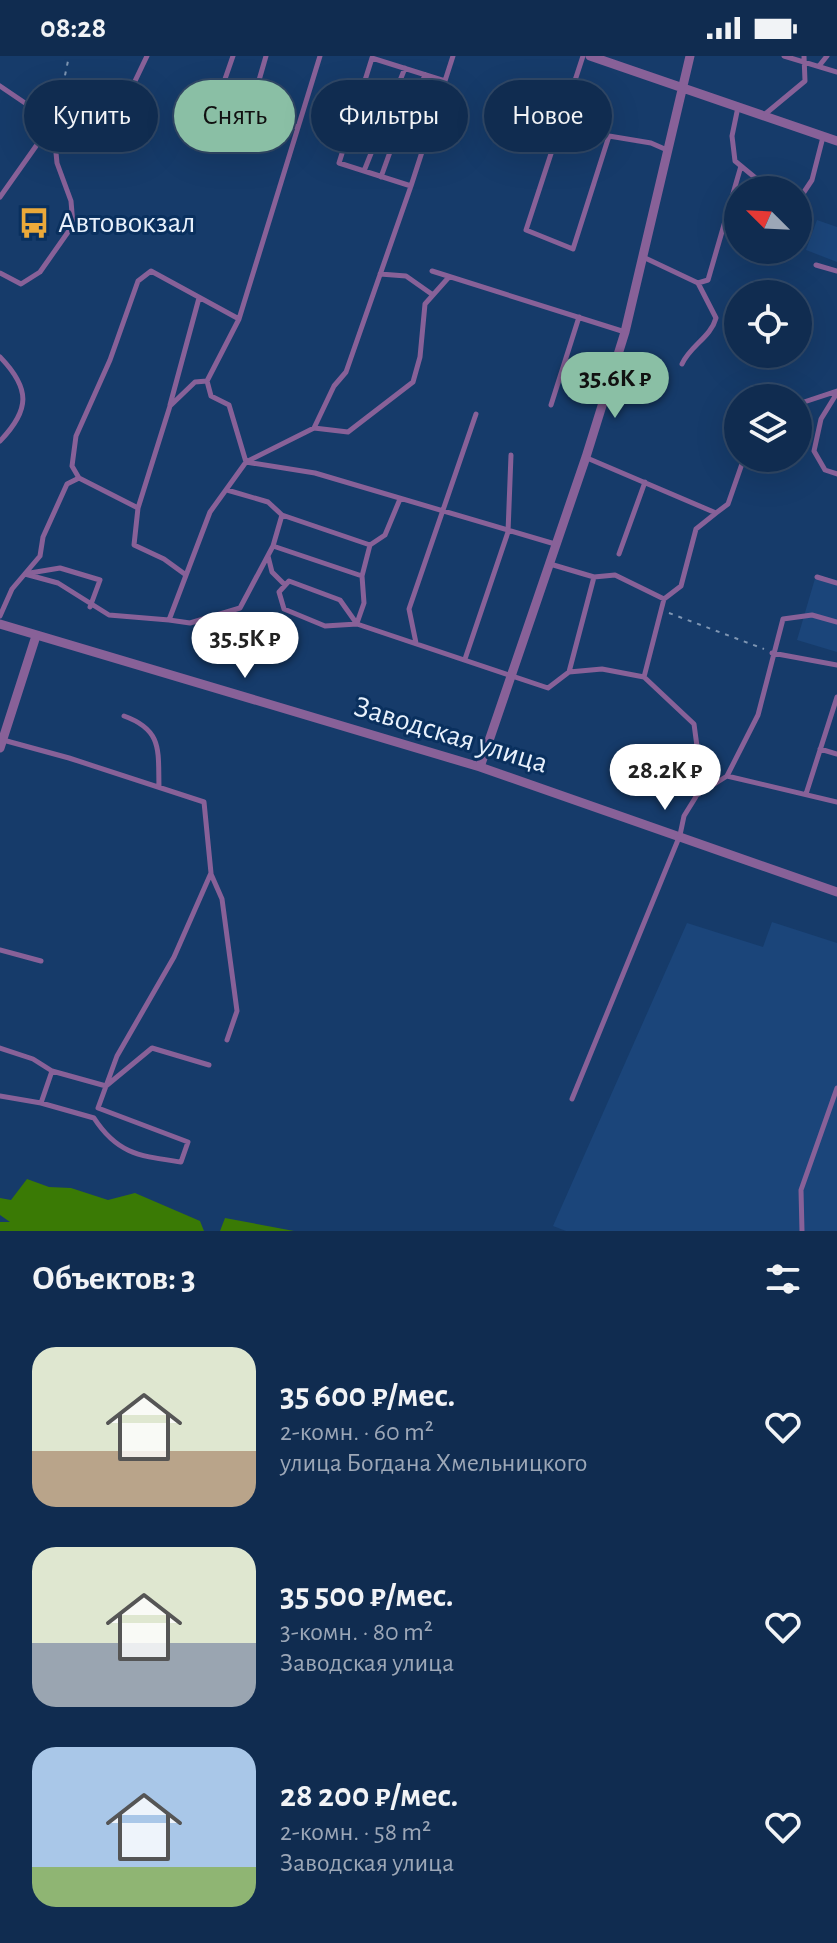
<!DOCTYPE html>
<html lang="ru">
<meta charset="utf-8">
<style>
:root{--surface:#102c50;--page:#1e385a;--text:#f1f3f6;--muted:#9ca7b7;--line:#304867;--accent:#8abfa5}
body{margin:0;font-family:"Alegreya Sans",sans-serif;background:var(--page);color:var(--text);height:100vh;display:flex;flex-direction:column;font-size:30px;white-space:nowrap}
*{box-sizing:border-box;margin:0}
p{font-size:26px;color:var(--muted)}
.icon{flex:none;width:44px;height:44px;fill:none;stroke:currentColor;stroke-width:2;stroke-linecap:round;stroke-linejoin:round}
.map{position:relative;height:1175px;overflow:hidden}
.details{display:flex;flex-direction:column;background:var(--surface);flex:1}
.details>*{flex:none}
.banner{position:absolute;left:24px;top:24px;width:790px;height:72px;display:flex;gap:16px}
.needle{width:52px;rotate:294deg}
.fabs{position:absolute;left:724px;top:120px;display:grid;gap:16px}
.fabs a{display:grid;place-items:center;width:88px;height:88px;border-radius:50%;background:var(--surface);box-shadow:0 8px 32px #0002,0 0 0 2px var(--line);font-size:40px}
.price{position:absolute;translate:-50% -68px;padding:0 18px;border-radius:28px;background:#fff;color:#222;font-size:26px;line-height:52px;filter:drop-shadow(0 2px 4px #0008)}
.price::after{content:'';position:absolute;left:50%;top:48px;width:24px;height:18px;margin-left:-12px;background:inherit;clip-path:polygon(0 0,100% 0,50% 100%)}
.price.current{background:var(--accent);color:#111}
ul{padding:0;list-style:none}
li{display:flex;align-items:center;gap:24px;height:200px;padding:0 32px}
li span{display:grid;place-items:center;flex:none;width:224px;height:160px;border-radius:24px;color:#555}
li>.icon{margin-inline-start:auto}
span .icon{width:96px;height:96px;fill:#fffc;stroke-width:1}
li b{font-size:34px}
h2{display:flex;justify-content:space-between;align-items:center;height:96px;padding:0 32px;font-size:34px}
.pill{padding:0 28px;border-radius:36px;background:var(--surface);box-shadow:0 8px 32px #0002,0 0 0 2px var(--line);font-size:28px;line-height:72px}
.pill.current{background:var(--accent);color:#111}
.status{display:flex;justify-content:space-between;align-items:center;height:56px;padding:0 40px;background:var(--surface);direction:ltr}
.status svg{height:22px;fill:currentColor}
.map>svg:first-child{display:block}
.built{fill:#1b457a}
.forest{fill:#3a7a05}
.lines{fill:none;stroke-linecap:round;stroke-linejoin:round}
.path{stroke:#7e95b2;stroke-width:2;stroke-dasharray:4 6;stroke-linecap:butt}
.lane{stroke:#886198;stroke-width:5}
.street{stroke:#886198;stroke-width:9}
.labels{text-anchor:middle;dominant-baseline:central;stroke-width:6;stroke-linejoin:round;paint-order:stroke}
.poi-label{font-size:30px;fill:#e8f1fc;stroke:#0a305e;text-anchor:start}
.street-label{font-size:30px;fill:#e8f1fc;stroke:#0a305e}
</style>
<div class="status"><b>08:28</b><svg viewBox="0 0 49 12"><path d="M0 12V9h3v3zM5 12V6h3v6zM10 12V3h3v9zM15 12V0h3v12zM26 1h20v11H26zM47 4h2v5h-2z"/></svg></div>
<div class="map">
<svg width="837" height="1175" viewBox="0 0 837 1175">
<rect width="100%" height="100%" fill="#163b6a"/>
<!-- built -->
<path class="built" d="M 817,164 L 837,171 L 837,206 L 806,194 Z
M 816,519 L 837,524 L 837,596 L 797,584 Z
M 772,866 L 837,887 L 837,1175 L 566,1175 L 553,1170 L 687,867 L 763,891 Z"/>
<!-- forest -->
<path class="forest" d="M 27,1123 L 49,1131 L 71,1132 L 108,1144 L 135,1137 L 200,1165 L 204,1175 L 0,1175 L 0,1166 L 10,1166 L 0,1159 L 0,1142 L 11,1144 Z
M 225,1162 L 294,1175 L 220,1175 Z"/>
<g class="lines">
<!-- path -->
<path class="path" d="M 61,39 L 69,0
M 669,557 L 764,593"/>
<!-- lane -->
<path class="lane" d="M 233,0 L 225,23 L 225,47 L 249,59 L 297,71
M 583,0 L 526,174 L 573,193 L 609,80 L 651,87 L 667,94
M 784,0 L 837,16
M 819,10 L 827,0
M 445,25 L 372,2 L 339,107 L 411,130 L 453,0
M 0,30 L 53,66 L 57,107 L 71,145 L 73,169 L 40,216 L 21,228 L 0,217
M 738,51 L 732,80 L 735,105 L 758,124
M 249,59 L 266,0
M 764,59 L 805,25 L 804,0
M 561,66 L 609,80
M 349,74 L 378,75
M 364,115 L 405,12
M 381,121 L 408,46 L 426,19
M 0,141 L 53,66 L 59,48 L 115,67 L 147,0
M 798,145 L 812,124 L 823,81
M 643,201 L 698,227 L 708,224 L 741,110
M 816,209 L 837,215
M 432,215 L 625,276
M 380,218 L 406,220 L 433,239
M 0,301 C 31,333 30,354 0,385
M 682,308 C 690,290 711,281 716,262 L 698,227
M 207,325 L 211,340 L 229,349 L 246,406 L 314,372 L 348,376 L 413,326 L 420,301 L 425,248 L 449,221
M 837,337 L 821,363 L 814,395 L 825,414 L 837,418
M 798,348 L 837,335
M 170,349 L 199,242
M 551,349 L 579,261
M 314,372 L 334,330 L 346,316 L 411,130
M 587,402 L 716,457 L 728,448 L 744,402
M 227,434 L 268,446 L 282,459 L 370,489
M 138,452 L 79,422 L 72,410 L 76,380 L 110,304 L 138,225 L 151,215 L 239,263
M 273,490 L 362,520
M 619,498 L 645,426
M 268,500 L 272,516 L 285,529
M 550,508 L 594,521 L 615,519 L 664,543
M 30,517 L 60,512 L 100,524 L 90,551
M 25,518 L 58,527 L 109,559 L 169,564 L 210,456 L 246,406 L 315,417 L 555,488
M 186,519 L 164,503 L 134,489 L 138,452 L 170,350 L 195,326 L 207,325 L 239,263 L 320,0
M 817,521 L 837,527
M 0,560 L 12,533 L 40,500 L 43,481 L 67,428 L 79,422
M 169,564 L 190,567 L 240,552 L 273,490 L 282,459
M 357,567 L 364,547 L 362,520 L 370,489 L 385,479 L 400,443
M 357,568 L 340,544 L 289,525 L 279,536 L 284,553 L 325,570 L 357,568 L 548,632 L 569,616 L 602,613 L 644,621 L 694,668 L 701,720 L 697,739
M 416,587 L 409,553 L 476,358
M 772,597 L 837,609
M 465,603 L 508,476 L 511,399
M 569,616 L 594,521
M 644,621 L 664,543 L 681,530 L 696,473 L 716,457
M 124,660 C 163,674 158,695 159,731
M 820,693 L 837,698
M 727,720 L 837,746
M 806,738 L 837,641
M 211,818 L 222,843 L 237,955 L 227,984
M 0,894 L 41,905
M 0,992 L 33,1003 L 52,1015
M 0,1040 L 41,1047 L 94,1062 C 118,1099 141,1100 181,1106 L 188,1086 L 98,1052 L 117,1000 L 174,901 L 211,817 L 204,746 L 69,702 L 3,684
M 572,1043 L 680,779 L 684,760 L 697,739 L 727,720 L 758,659 L 783,563 L 812,559 L 837,566
M 41,1047 L 52,1015 L 106,1030 L 152,992 L 209,1009
M 802,1175 L 801,1134 L 837,1032"/>
<!-- street -->
<path class="street" d="M 590,0 L 837,85
M 0,568 L 480,711 L 837,836
M 0,692 L 36,580
M 480,711 L 586,401 L 625,276 L 690,0"/>
</g>
<!-- icons -->
<defs>
<symbol id="bus-bare" viewBox="-9 -9 18 18"><path d="M-5-6H5V4H4V6H2V4H-2V6H-4V4H-5ZM-3.5-4V0h7V-4ZM-3.5 1.2v1.5H-2V1.2ZM2 1.2v1.5H3.5V1.2Z" fill="#eba93a" stroke="#0a305e" stroke-width="2.5" paint-order="stroke"/></symbol>
</defs>
<g fill-rule="evenodd">
<use href="#bus-bare" x="12" y="145" width="44" height="44"/>
</g>
<g class="labels">
<!-- poi labels -->
<g class="poi-label">
<text x="58" y="167">Автовокзал</text>
</g>
<!-- street labels -->
<g class="street-label">
<text transform="translate(451 679) rotate(17)">Заводская улица</text>
</g>
</g>
</svg>
<div class="fabs">
<a><svg class="needle" viewBox="-14 -14 28 28"><path d="M0-13l5 13h-10z" fill="#e53935"/><path d="M0 13l5-13h-10z" fill="#9ca7b7"/></svg></a>
<a><svg class="icon" aria-label="locate" viewBox="0 0 24 24"><circle cx="12" cy="12" r="6"/><path d="M12 2v4M12 18v4M2 12h4M18 12h4"/></svg></a>
<a><svg class="icon" aria-label="layers" viewBox="0 0 24 24"><path d="M12 4l9 5-9 5-9-5zM3 14l9 5 9-5"/></svg></a>
</div>
<b class="price current" style="left:615px;top:364px">35.6K ₽</b>
<b class="price" style="left:245px;top:624px">35.5K ₽</b>
<b class="price" style="left:665px;top:756px">28.2K ₽</b>
<div class="banner">
<a class="pill">Купить</a>
<a class="pill current">Снять</a>
<a class="pill">Фильтры</a>
<a class="pill">Новое</a>
</div>
</div>
<section class="details">
<h2>Объектов: 3<svg class="icon" aria-label="filters" viewBox="0 0 24 24"><path d="M4 7h16M4 17h16"/><circle cx="9" cy="7" r="2"/><circle cx="15" cy="17" r="2"/></svg></h2>
<ul>
<li><span style="background:linear-gradient(#dfe7d0 65%,#b9a48a 0)"><svg class="icon" aria-label="home" viewBox="0 0 24 24"><path d="M3 11l9-7 9 7M6 9v11h12V9"/></svg></span><div><b>35 600 ₽/мес.</b><p>2-комн. · 60 m²</p><p>улица Богдана Хмельницкого</p></div><svg class="icon" aria-label="heart" viewBox="0 0 24 24"><path d="M12 20l-8-8c-3-5 5-10 8-4 3-6 11-1 8 4z"/></svg></li>
<li><span style="background:linear-gradient(#dfe7d0 60%,#9aa5b1 0)"><svg class="icon" aria-label="home" viewBox="0 0 24 24"><path d="M3 11l9-7 9 7M6 9v11h12V9"/></svg></span><div><b>35 500 ₽/мес.</b><p>3-комн. · 80 m²</p><p>Заводская улица</p></div><svg class="icon" aria-label="heart" viewBox="0 0 24 24"><path d="M12 20l-8-8c-3-5 5-10 8-4 3-6 11-1 8 4z"/></svg></li>
<li><span style="background:linear-gradient(#a9c7e8 75%,#8fb573 0)"><svg class="icon" aria-label="home" viewBox="0 0 24 24"><path d="M3 11l9-7 9 7M6 9v11h12V9"/></svg></span><div><b>28 200 ₽/мес.</b><p>2-комн. · 58 m²</p><p>Заводская улица</p></div><svg class="icon" aria-label="heart" viewBox="0 0 24 24"><path d="M12 20l-8-8c-3-5 5-10 8-4 3-6 11-1 8 4z"/></svg></li>
</ul>
</section>
